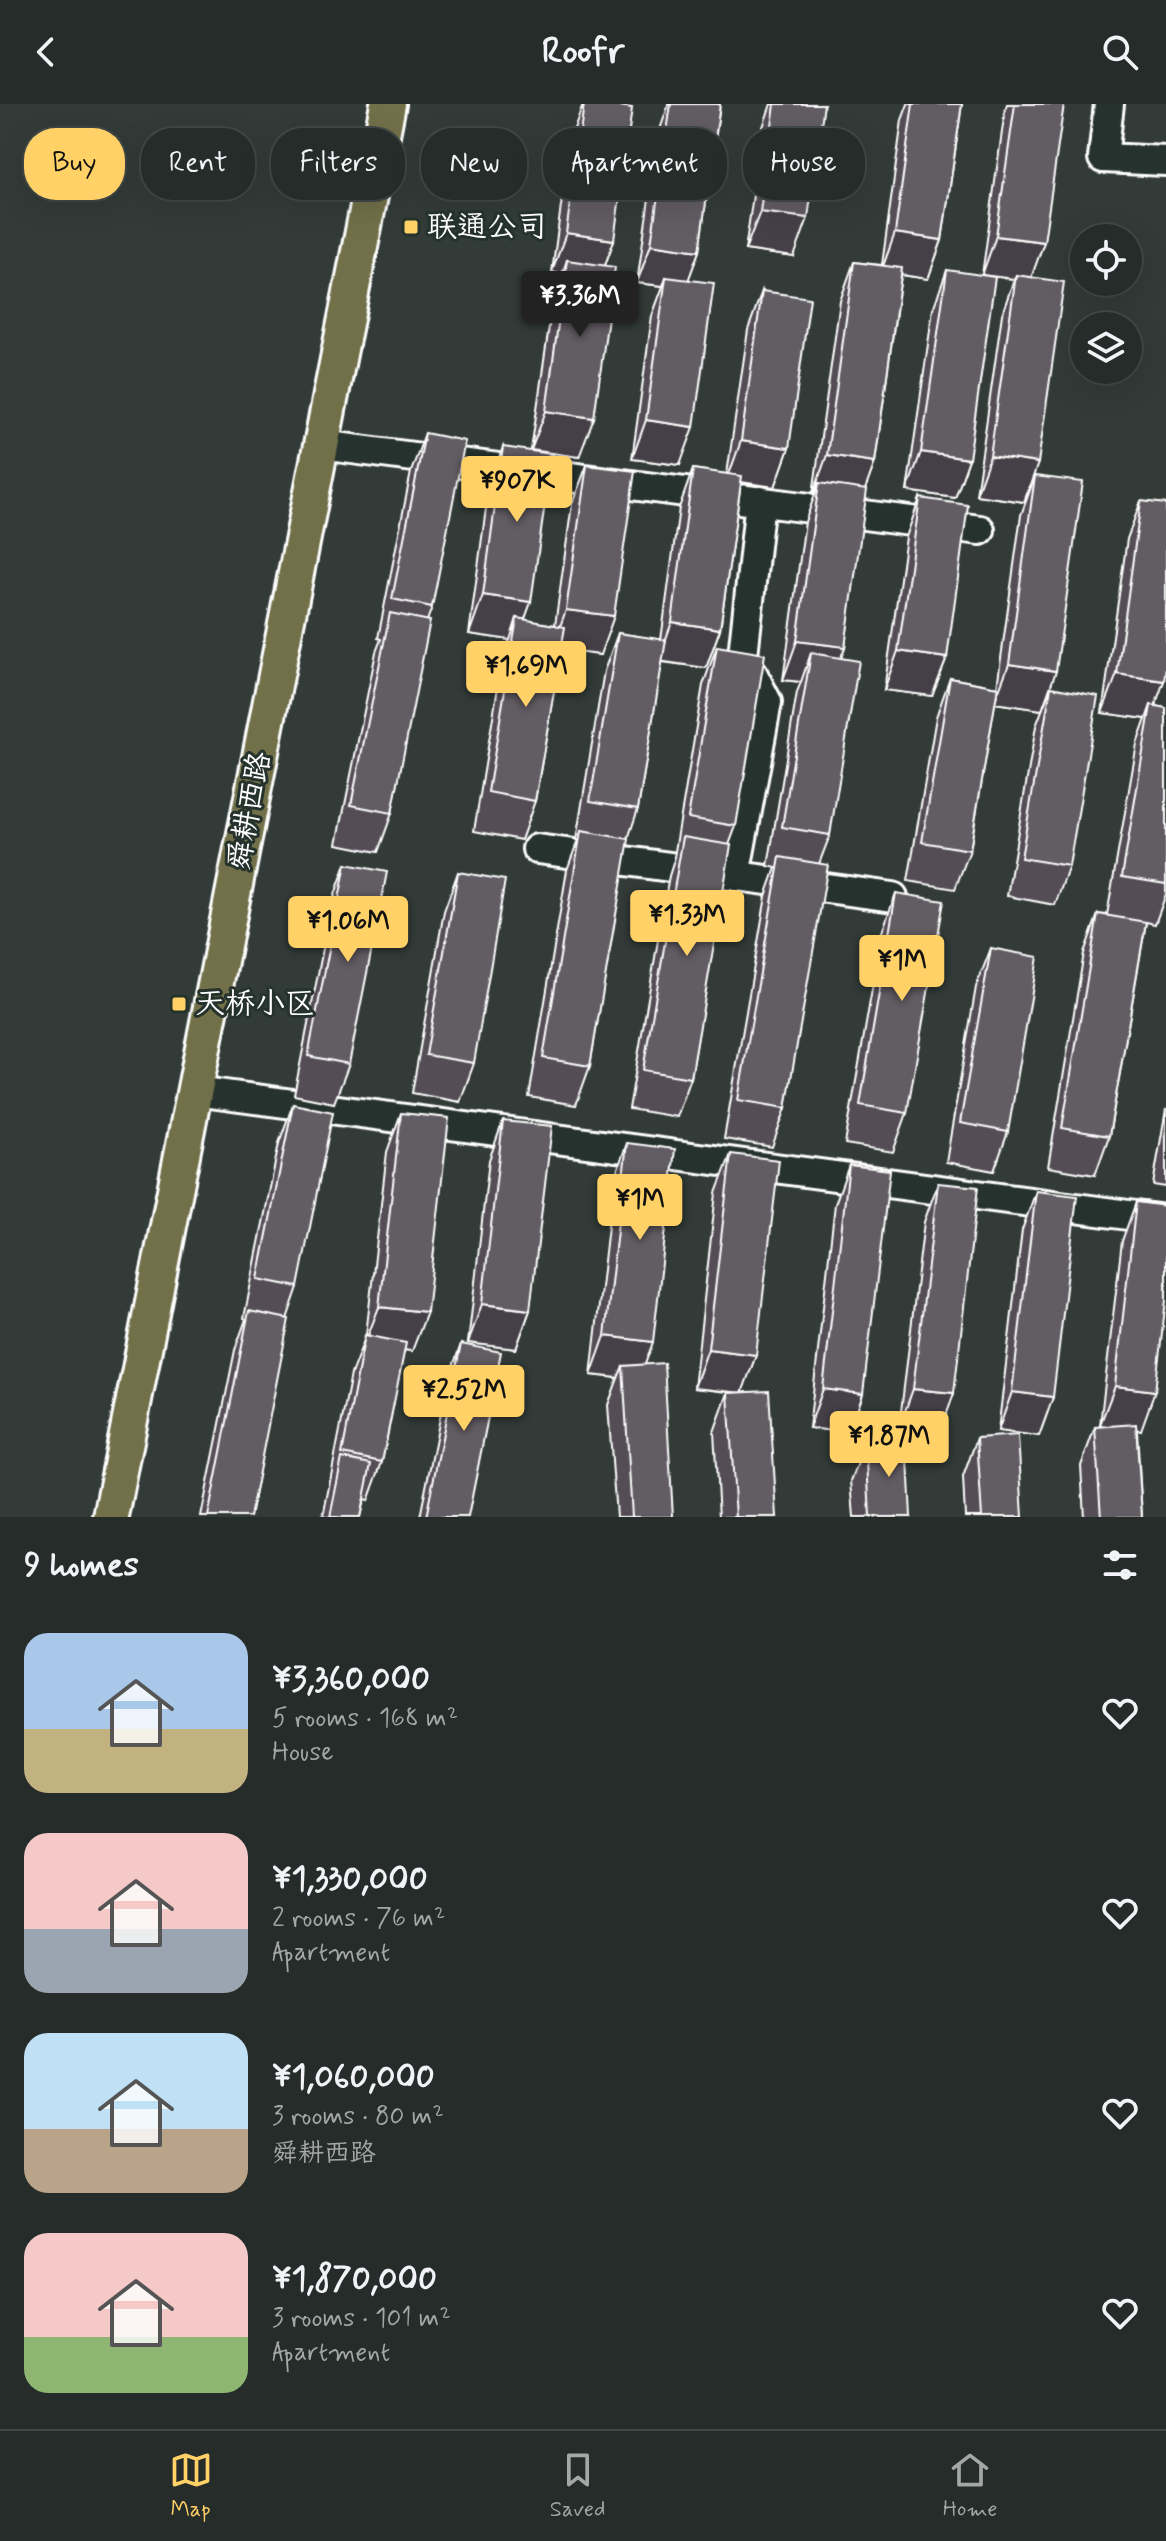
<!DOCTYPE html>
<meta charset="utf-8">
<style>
:root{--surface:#262c2a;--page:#2e3432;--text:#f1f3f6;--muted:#a4a7a8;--line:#424847;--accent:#ffd166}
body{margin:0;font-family:Mynerve,"LXGW WenKai TC",sans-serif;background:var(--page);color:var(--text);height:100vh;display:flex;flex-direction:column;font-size:30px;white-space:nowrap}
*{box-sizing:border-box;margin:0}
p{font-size:26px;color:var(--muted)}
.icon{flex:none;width:44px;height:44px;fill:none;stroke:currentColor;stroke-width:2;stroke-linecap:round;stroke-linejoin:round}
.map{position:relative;height:1413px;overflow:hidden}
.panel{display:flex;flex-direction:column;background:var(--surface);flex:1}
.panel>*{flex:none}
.guide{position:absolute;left:24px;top:24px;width:1118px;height:72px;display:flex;gap:16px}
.buttons{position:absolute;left:1070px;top:120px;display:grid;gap:16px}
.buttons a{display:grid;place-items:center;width:72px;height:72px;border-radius:50%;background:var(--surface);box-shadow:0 8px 32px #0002,0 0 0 2px var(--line);font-size:40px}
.price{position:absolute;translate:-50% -68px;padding:0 18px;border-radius:8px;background:var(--accent);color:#111;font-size:26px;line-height:52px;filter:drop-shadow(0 2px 4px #0008)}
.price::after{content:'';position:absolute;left:50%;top:48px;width:24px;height:18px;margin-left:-12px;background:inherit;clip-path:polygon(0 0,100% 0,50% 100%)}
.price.on{background:#222;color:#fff}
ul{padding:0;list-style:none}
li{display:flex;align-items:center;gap:24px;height:200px;padding:0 24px}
li span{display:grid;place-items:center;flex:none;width:224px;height:160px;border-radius:24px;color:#555}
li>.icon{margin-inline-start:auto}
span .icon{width:96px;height:96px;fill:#fffc;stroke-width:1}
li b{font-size:34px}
h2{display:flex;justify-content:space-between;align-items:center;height:96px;padding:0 24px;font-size:34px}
.chip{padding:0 28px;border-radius:32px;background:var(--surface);box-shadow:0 8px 32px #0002,0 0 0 2px var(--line);font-size:28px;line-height:72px}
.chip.on{background:var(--accent);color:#111}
header{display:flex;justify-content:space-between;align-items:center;height:104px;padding:0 24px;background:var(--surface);font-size:36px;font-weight:800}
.dock{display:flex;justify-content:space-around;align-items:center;height:112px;border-top:2px solid var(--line);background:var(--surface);font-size:22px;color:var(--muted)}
.dock a{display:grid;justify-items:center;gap:4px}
.dock .on{color:var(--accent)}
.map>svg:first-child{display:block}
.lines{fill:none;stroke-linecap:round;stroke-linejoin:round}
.minor-casing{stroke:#fff;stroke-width:34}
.major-casing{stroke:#fff;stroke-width:40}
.minor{stroke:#26332d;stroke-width:28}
.major{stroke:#71704a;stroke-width:34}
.wall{fill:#544e56;stroke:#fff;stroke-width:2}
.shaded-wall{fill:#454046;stroke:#fff;stroke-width:2}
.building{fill:#625b64;stroke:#fff;stroke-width:2}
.poi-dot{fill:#ffd166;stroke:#26332d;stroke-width:3}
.labels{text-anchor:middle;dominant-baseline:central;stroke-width:6;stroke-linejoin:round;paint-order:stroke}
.poi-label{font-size:30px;fill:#fff;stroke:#26332d;text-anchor:start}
.street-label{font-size:30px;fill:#fff;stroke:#26332d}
</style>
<header><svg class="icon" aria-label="back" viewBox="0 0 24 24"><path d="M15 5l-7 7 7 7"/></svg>Roofr<svg class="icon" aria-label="search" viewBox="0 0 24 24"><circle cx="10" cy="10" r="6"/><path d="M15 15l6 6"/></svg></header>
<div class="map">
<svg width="1166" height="1413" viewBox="0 0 1166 1413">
<rect width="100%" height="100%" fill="#323b38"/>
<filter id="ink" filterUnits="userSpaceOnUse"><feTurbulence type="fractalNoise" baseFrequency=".0125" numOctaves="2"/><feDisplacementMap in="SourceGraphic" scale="16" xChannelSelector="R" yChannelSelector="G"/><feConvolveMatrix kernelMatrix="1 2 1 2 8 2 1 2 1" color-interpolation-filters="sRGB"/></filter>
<g filter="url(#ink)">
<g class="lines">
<defs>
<path id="minor" d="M 1109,0 L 1103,54 L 1166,57
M 321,341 L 980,426
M 537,745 L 893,793
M 735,772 L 767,598 L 743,551 L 760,397
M 195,987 L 1166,1116"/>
<path id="major" d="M 111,1413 L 388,0"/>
</defs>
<!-- minor casing -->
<use href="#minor" class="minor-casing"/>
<!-- major casing -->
<use href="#major" class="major-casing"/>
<!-- minor -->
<use href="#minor" class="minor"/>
<!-- major -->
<use href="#major" class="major"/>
</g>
<!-- wall -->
<path class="wall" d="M 583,0 L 608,0 L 614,136 L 605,161 L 579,353 L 531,346 L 553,195 L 562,170 L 552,168 L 570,36 Z
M 669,0 L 720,0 L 699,147 L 688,176 L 680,361 L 632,355 L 652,212 L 663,182 L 637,179 L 658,31 Z
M 771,0 L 824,0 L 794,153 L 745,146 L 763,23 Z
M 908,0 L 962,0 L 942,136 L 928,175 L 901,171 L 875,358 L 865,385 L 845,543 L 841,554 L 830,731 L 819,760 L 786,1004 L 772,1043 L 724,1035 L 766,792 L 776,764 L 768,762 L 797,588 L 801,578 L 783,576 L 805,418 L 815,390 L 813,390 L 840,197 L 854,158 L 882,161 L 902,16 Z
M 1007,0 L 1064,0 L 1031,174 L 1024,398 L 976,391 L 1002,210 L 1014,175 L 982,171 L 1005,6 Z
M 947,166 L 969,355 L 955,394 L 907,387 L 933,205 Z
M 762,187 L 789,344 L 775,383 L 741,378 L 720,525 L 706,564 L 662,558 L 638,705 L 628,735 L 590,962 L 576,1001 L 529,993 L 567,766 L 578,736 L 576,736 L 604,567 L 618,529 L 661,536 L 679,404 L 693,365 L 727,370 L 748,226 Z
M 425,329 L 432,503 L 427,517 L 392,709 L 378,748 L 337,740 L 376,548 L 381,535 L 378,534 L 411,368 Z
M 503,343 L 531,498 L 524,516 L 555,521 L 572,400 L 587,361 L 600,551 L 561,546 L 535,697 L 521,736 L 474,727 L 503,553 L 510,536 L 469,530 L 489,382 Z
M 1035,372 L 1042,606 L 995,599 L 970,746 L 955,785 L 908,777 L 936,613 L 950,574 L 997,583 L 1021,411 Z
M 920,394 L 947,554 L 932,592 L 884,586 L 906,433 Z
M 1141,397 L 1155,602 L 1166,604 L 1166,790 L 1155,820 L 1146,818 L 1109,1032 L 1095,1071 L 1048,1063 L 1084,849 L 1098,810 L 1107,811 L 1137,640 L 1146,615 L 1102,609 L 1127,435 Z
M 717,542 L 736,722 L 729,741 L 691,974 L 677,1013 L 629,1005 L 669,772 L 675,753 L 674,753 L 703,581 Z
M 1051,583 L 1069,762 L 1055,801 L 1007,792 L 1036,622 Z
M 346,760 L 349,960 L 334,999 L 294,991 L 332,799 Z
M 458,768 L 474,959 L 460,998 L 412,989 L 444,807 Z
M 896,789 L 907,1009 L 893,1048 L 845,1040 L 882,828 Z
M 991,844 L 1008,1028 L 994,1067 L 946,1058 L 976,883 Z
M 293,1000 L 298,1183 L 287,1215 L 250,1413 L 201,1413 L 235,1246 L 246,1215 L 244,1214 L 279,1039 Z
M 1166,1005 L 1166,1083 L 1153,1081 Z
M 401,1009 L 412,1247 L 404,1246 L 382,1358 L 368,1397 L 364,1396 L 360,1413 L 323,1413 L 351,1270 L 366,1231 L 387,1048 Z
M 503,1017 L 530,1206 L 516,1245 L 468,1239 L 489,1056 Z
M 627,1039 L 644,1261 L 673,1413 L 616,1413 L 608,1301 L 618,1274 L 591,1271 L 613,1078 Z
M 731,1050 L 756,1251 L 742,1288 L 777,1413 L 719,1413 L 714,1328 L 728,1289 L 737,1289 L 694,1284 L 716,1089 Z
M 849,1061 L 863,1290 L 849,1329 L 809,1324 L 835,1100 Z
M 938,1079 L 954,1289 L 940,1328 L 899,1324 L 924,1118 Z
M 1036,1087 L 1053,1293 L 1039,1332 L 998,1327 L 1022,1126 Z
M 1136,1098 L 1141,1326 L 1137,1325 L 1142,1413 L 1084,1413 L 1081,1362 L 1095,1323 L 1109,1322 L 1100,1321 L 1122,1137 Z
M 461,1240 L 468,1413 L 420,1413 L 447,1279 Z
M 977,1334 L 1023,1413 L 965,1413 L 963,1373 Z
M 866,1338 L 911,1413 L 854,1413 L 851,1377 Z"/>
<!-- shaded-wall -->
<path class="shaded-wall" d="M 760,108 L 808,114 L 794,153 L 745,146 Z
M 566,129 L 614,136 L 600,175 L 567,156 L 562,170 L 552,168 Z
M 895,129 L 942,136 L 928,175 L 881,168 Z
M 996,132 L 1044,138 L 1030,177 L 1016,171 L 1014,175 L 982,171 Z
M 651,140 L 699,147 L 685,185 L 666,173 L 663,182 L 637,179 Z
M 546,307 L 594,314 L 579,353 L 531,346 Z
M 646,316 L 694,323 L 680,361 L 632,355 Z
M 741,337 L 789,344 L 775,383 L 727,376 Z
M 921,348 L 969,355 L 955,394 L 907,387 Z
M 827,351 L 875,358 L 861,397 L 819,379 L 815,390 L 813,390 Z
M 990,352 L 1038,359 L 1024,398 L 976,391 Z
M 483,491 L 531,498 L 517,537 L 517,514 L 510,536 L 469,530 Z
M 566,506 L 614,512 L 600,551 L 552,545 Z
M 672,518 L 720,525 L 706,564 L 658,557 Z
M 797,537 L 845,543 L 830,582 L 811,549 L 801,578 L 783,576 Z
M 898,547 L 947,554 L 932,592 L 884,586 Z
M 1009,560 L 1056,567 L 1042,606 L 994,599 Z
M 1117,570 L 1164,577 L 1150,616 L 1151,601 L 1146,615 L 1102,609 Z
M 482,1200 L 530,1206 L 516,1245 L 468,1239 Z
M 379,1203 L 427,1208 L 412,1247 L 364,1242 Z
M 605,1232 L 653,1238 L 639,1277 L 623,1262 L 618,1274 L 591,1271 Z
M 708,1245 L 756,1251 L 742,1289 L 694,1284 Z
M 1115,1282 L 1155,1287 L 1141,1326 L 1100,1321 Z
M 823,1285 L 863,1290 L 849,1329 L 809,1324 Z
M 913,1285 L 954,1289 L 940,1328 L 899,1324 Z
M 1012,1288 L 1053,1293 L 1039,1332 L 998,1327 Z"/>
<!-- building -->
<path class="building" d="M 584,0 L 608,0 L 632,4 L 614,136 L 566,129 Z
M 671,0 L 720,0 L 699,147 L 651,140 Z
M 775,0 L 824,0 L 808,114 L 760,108 Z
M 913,0 L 962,0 L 942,136 L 895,129 Z
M 1015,0 L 1064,0 L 1044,138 L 996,132 Z
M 567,156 L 615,163 L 594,314 L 546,307 Z
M 854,158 L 902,164 L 875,358 L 827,351 Z
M 947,166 L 995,173 L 969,355 L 921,348 Z
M 1016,171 L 1064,178 L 1038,359 L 990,352 Z
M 666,173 L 714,179 L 694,323 L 646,316 Z
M 762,187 L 810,194 L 789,344 L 741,337 Z
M 425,329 L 465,337 L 432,503 L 392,495 Z
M 503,343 L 552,350 L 531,498 L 483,491 Z
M 587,361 L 635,367 L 614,512 L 566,506 Z
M 693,365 L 742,372 L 720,525 L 672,518 Z
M 1035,372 L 1083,378 L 1056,567 L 1009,560 Z
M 819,379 L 867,386 L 845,543 L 797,537 Z
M 920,394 L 968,401 L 947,554 L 898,547 Z
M 1141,397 L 1166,400 L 1166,564 L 1164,577 L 1117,570 Z
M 390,509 L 430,517 L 392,709 L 351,701 Z
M 517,514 L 565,523 L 535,697 L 488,688 Z
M 618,529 L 666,536 L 638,705 L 590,697 Z
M 717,542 L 765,550 L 736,722 L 688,714 Z
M 811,549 L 859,557 L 830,731 L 782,723 Z
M 950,574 L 998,583 L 970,746 L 922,738 Z
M 1051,583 L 1098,592 L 1069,762 L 1021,754 Z
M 1151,601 L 1166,604 L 1166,780 L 1122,773 Z
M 581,727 L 629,735 L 590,962 L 543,954 Z
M 683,733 L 731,741 L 691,974 L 643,966 Z
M 780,753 L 828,761 L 786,1004 L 738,996 Z
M 346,760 L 387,768 L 349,960 L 308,952 Z
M 458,768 L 505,776 L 474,959 L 426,951 Z
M 896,789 L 944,797 L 907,1009 L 860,1001 Z
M 1098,810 L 1146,818 L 1109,1032 L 1062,1024 Z
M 991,844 L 1038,853 L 1008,1028 L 960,1019 Z
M 293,1000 L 333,1008 L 298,1183 L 258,1175 Z
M 401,1009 L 449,1014 L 427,1208 L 379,1203 Z
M 503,1017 L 552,1022 L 530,1206 L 482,1200 Z
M 627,1039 L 675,1045 L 653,1238 L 605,1232 Z
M 731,1050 L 779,1056 L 756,1251 L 708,1245 Z
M 849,1061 L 890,1066 L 863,1290 L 823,1285 Z
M 938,1079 L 978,1083 L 954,1289 L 913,1285 Z
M 1036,1087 L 1077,1092 L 1053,1293 L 1012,1288 Z
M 1136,1098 L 1166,1102 L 1166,1196 L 1155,1287 L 1115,1282 Z
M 249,1207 L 289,1215 L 250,1413 L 208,1413 Z
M 365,1231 L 406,1239 L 382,1358 L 342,1350 Z
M 461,1240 L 501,1248 L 468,1413 L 426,1413 Z
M 664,1259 L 673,1413 L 632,1413 L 623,1262 Z
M 769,1287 L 777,1413 L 736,1413 L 728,1289 Z
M 1136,1320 L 1142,1413 L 1101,1413 L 1095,1323 Z
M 1018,1331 L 1023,1413 L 982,1413 L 977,1334 Z
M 907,1335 L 911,1413 L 870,1413 L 866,1338 Z
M 342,1354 L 371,1360 L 360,1413 L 330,1413 Z"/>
</g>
<!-- markers -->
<g class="poi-dot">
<rect x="403" y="115" width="16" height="16" rx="4"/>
<rect x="171" y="892" width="16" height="16" rx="4"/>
</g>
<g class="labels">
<!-- poi labels -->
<g class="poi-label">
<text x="427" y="123">联通公司</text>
<text x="195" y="900">天桥小区</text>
</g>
<!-- street labels -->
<g class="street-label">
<text transform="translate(250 707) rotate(-79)">舜耕西路</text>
</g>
</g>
</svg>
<div class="buttons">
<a><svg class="icon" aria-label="locate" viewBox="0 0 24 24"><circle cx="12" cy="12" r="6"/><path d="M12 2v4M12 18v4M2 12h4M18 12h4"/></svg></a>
<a><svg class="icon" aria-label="layers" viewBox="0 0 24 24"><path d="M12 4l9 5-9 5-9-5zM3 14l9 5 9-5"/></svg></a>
</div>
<b class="price on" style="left:580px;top:235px">¥3.36M</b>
<b class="price" style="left:517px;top:420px">¥907K</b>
<b class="price" style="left:526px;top:605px">¥1.69M</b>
<b class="price" style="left:687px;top:854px">¥1.33M</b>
<b class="price" style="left:348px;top:860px">¥1.06M</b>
<b class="price" style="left:902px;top:899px">¥1M</b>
<b class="price" style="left:640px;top:1138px">¥1M</b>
<b class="price" style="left:464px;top:1329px">¥2.52M</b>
<b class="price" style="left:889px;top:1375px">¥1.87M</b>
<div class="guide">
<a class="chip on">Buy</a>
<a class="chip">Rent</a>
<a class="chip">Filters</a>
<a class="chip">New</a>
<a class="chip">Apartment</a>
<a class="chip">House</a>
</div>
</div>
<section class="panel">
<h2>9 homes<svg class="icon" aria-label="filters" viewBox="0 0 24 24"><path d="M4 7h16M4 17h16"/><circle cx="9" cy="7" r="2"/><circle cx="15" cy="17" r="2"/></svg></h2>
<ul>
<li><span style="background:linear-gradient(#a9c7e8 60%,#c2b280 0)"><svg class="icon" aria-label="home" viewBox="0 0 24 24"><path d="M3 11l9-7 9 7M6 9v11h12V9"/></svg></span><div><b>¥3,360,000</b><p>5 rooms · 168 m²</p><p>House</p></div><svg class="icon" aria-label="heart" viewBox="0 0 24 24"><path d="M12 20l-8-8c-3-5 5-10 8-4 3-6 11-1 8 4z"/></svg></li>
<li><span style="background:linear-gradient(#f6c9c9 60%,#9aa5b1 0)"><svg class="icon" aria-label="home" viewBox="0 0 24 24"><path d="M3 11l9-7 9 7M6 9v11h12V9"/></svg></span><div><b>¥1,330,000</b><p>2 rooms · 76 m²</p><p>Apartment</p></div><svg class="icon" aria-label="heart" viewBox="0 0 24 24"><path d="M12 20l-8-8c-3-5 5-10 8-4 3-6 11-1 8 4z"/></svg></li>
<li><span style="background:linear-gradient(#bfe0f5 60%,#b9a48a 0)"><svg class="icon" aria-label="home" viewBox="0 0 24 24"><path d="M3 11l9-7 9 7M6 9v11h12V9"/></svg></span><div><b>¥1,060,000</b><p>3 rooms · 80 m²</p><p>舜耕西路</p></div><svg class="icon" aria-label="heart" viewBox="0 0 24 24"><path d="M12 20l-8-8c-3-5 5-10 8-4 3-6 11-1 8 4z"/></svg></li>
<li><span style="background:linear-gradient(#f6c9c9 65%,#8fb573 0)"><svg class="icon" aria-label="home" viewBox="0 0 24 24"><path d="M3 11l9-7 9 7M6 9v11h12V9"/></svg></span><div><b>¥1,870,000</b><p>3 rooms · 101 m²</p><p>Apartment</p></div><svg class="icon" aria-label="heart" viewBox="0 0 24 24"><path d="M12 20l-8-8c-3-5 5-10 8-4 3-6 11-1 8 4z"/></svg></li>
</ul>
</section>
<nav class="dock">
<a class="on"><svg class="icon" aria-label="map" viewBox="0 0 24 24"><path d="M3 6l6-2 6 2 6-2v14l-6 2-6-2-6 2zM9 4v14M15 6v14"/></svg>Map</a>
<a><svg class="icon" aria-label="saved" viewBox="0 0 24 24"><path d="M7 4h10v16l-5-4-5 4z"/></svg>Saved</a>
<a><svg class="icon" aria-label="home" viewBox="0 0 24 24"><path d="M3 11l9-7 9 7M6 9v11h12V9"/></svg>Home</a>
</nav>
